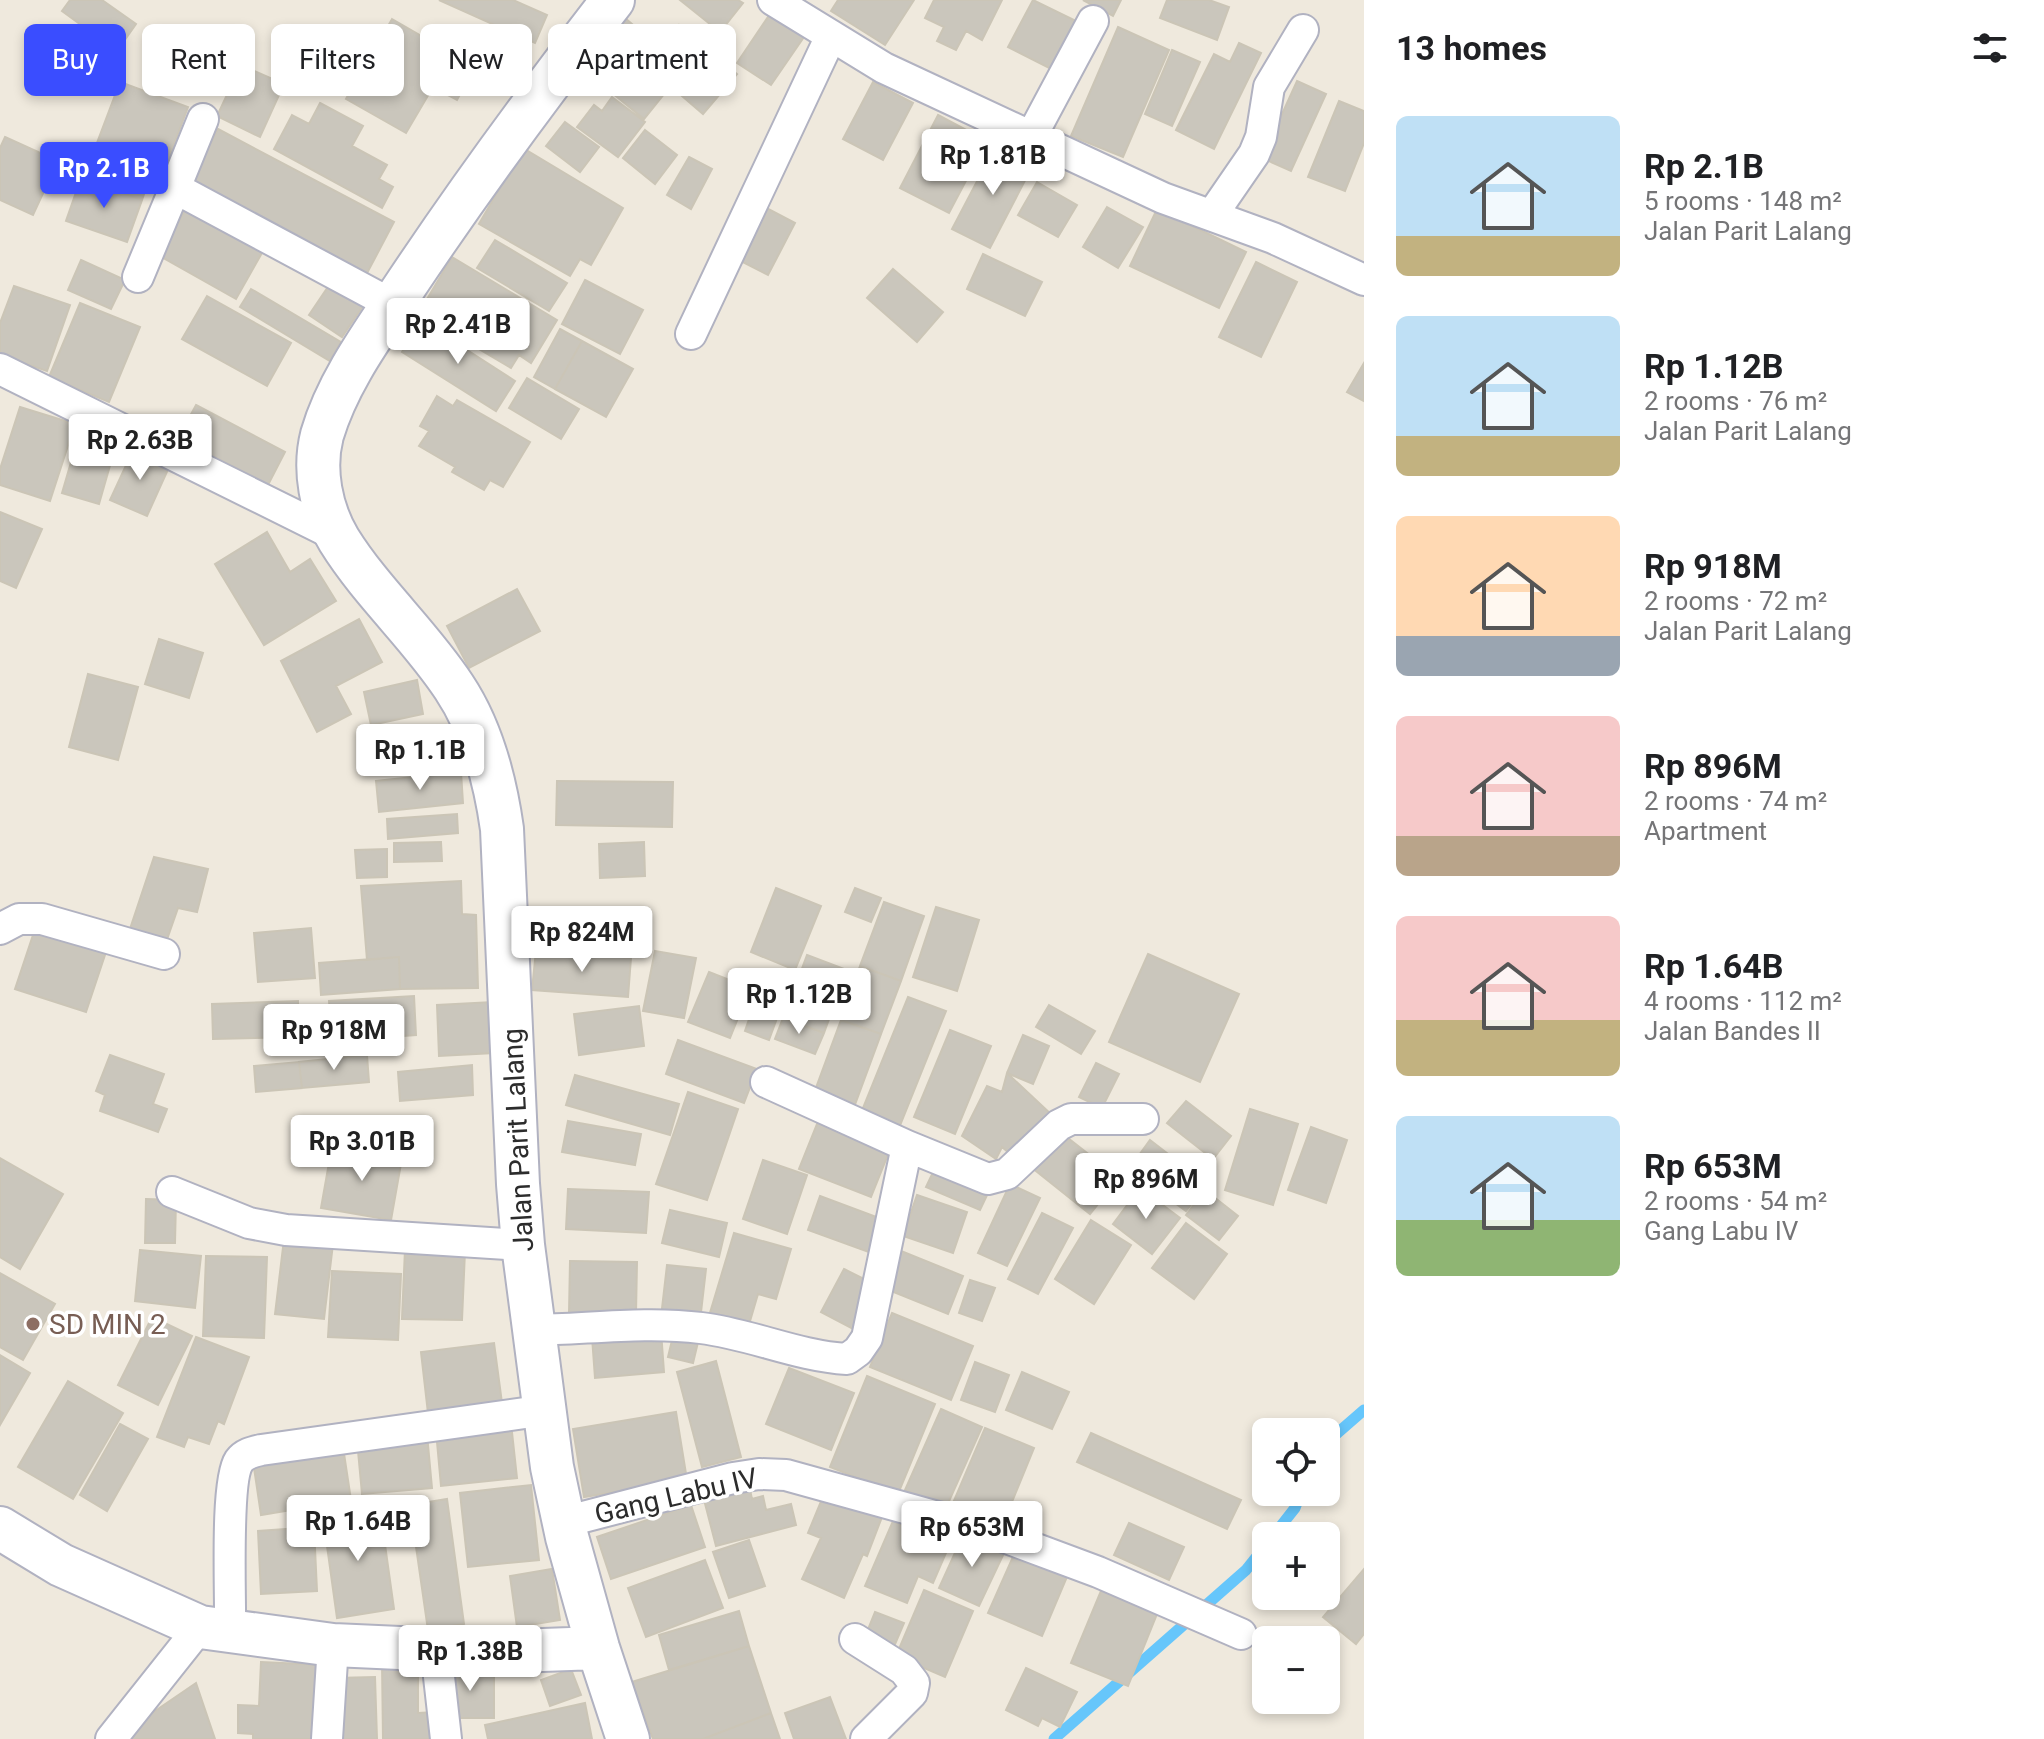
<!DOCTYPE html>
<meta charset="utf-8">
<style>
:root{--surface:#fff;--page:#f6f6f6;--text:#202124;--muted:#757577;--accent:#3a4dff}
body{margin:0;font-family:Roboto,sans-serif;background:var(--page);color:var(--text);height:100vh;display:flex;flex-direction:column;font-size:30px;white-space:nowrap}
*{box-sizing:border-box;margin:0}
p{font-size:26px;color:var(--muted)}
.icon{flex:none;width:44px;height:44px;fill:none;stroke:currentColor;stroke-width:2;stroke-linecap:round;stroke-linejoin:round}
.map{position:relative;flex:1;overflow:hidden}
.panel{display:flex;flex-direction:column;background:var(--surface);width:680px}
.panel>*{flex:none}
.banner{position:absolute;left:24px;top:24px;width:760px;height:72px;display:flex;gap:16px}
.fabs{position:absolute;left:1252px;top:1418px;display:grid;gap:16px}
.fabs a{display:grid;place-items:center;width:88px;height:88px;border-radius:12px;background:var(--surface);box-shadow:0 4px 12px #0003;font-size:40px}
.price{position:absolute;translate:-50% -68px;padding:0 18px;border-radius:8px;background:#fff;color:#222;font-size:26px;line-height:52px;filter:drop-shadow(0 2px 4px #0008)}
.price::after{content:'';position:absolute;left:50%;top:48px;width:24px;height:18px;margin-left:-12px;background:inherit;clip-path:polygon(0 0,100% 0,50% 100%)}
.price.on{background:var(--accent);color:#fff}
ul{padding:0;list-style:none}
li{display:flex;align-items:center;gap:24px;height:200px;padding:0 32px}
li span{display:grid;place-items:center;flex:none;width:224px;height:160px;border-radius:12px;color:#555}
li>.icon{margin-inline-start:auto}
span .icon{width:96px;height:96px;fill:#fffc;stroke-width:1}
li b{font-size:34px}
h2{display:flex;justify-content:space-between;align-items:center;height:96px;padding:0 32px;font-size:34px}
.tag{padding:0 28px;border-radius:12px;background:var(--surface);box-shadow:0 4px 12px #0003;font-size:28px;line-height:72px}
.tag.on{background:var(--accent);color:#fff}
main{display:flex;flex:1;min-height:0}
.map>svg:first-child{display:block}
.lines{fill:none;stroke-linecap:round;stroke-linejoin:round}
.stream{stroke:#66c6fb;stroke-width:11}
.building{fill:#cac6bc;stroke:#cbc5b6;stroke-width:2}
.street-casing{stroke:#b1b2c1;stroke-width:34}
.secondary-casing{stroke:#b1b2c1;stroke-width:46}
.street{stroke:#fff;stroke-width:30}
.secondary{stroke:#fff;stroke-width:42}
.education-dot{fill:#8d6e63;stroke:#fff;stroke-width:3}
.labels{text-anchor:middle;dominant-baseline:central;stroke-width:7;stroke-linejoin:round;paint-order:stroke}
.street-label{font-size:28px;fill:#2c2c2c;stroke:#fff}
.education-label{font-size:28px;fill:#785e54;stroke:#fff;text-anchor:start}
</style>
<main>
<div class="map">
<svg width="1364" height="1739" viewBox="0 0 1364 1739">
<rect width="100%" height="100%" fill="#efe9dd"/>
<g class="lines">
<!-- stream -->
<path class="stream" d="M 1326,1443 L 1364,1410
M 1273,1536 L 1295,1508 L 1301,1492
M 1054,1739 L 1246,1570 L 1266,1545"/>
</g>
<!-- building -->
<path class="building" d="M 70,0 L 102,0 L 136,24 L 117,51 L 62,11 Z
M 439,0 L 513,0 L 547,15 L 535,43 Z
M 680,0 L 738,0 L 743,3 L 720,32 Z
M 838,0 L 914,0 L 885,45 L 831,11 Z
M 934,0 L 1002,0 L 982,40 L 966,31 L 956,50 L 937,41 L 944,27 L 925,18 Z
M 1033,0 L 1080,23 L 1055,71 L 1008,47 Z
M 1083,0 L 1121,0 L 1113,16 Z
M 1167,0 L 1209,0 L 1229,7 L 1217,40 L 1160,18 Z
M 772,11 L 806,34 L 771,85 L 737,63 Z
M 625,18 L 660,48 L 679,25 L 737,74 L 703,114 L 611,35 Z
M 392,19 L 475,67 L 457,100 L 433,87 L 406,133 L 346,99 Z
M 70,26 L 114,56 L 92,88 L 48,58 Z
M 1118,27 L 1169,50 L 1123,157 L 1071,136 Z
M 193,28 L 231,49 L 217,74 L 179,53 Z
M 605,43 L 665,93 L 644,119 L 584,70 Z
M 1239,43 L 1261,53 L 1214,149 L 1176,130 L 1214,54 L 1230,62 Z
M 1172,50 L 1200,62 L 1172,126 L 1145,114 Z
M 241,65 L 284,84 L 260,137 L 217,116 Z
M 1297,81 L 1326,94 L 1291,171 L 1262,158 Z
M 120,82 L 188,107 L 165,168 L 97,143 Z
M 873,82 L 913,103 L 883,160 L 843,139 Z
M 612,97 L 645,122 L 618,157 L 577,127 L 594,105 L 602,111 Z
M 1339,101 L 1364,111 L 1364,143 L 1345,191 L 1308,177 Z
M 320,103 L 363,126 L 352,146 L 387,165 L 379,179 L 393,187 L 382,208 L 274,149 L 292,115 L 309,124 Z
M 938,115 L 987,141 L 949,213 L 900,188 Z
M 565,122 L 599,147 L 580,172 L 546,146 Z
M 218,129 L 394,222 L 365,277 L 189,184 Z
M 645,130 L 677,155 L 655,184 L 623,158 Z
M 5,137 L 58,161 L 33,215 L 0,200 L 0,148 Z
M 996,145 L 1033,165 L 990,248 L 952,229 Z
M 523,148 L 623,208 L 591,265 L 580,259 L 570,276 L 479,224 Z
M 91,149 L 152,171 L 142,200 L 81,178 Z
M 689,157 L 712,169 L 691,209 L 667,195 Z
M 81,178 L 142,200 L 127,242 L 66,221 Z
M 1037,182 L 1077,205 L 1058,237 L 1018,215 Z
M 190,201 L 267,244 L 236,299 L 160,256 Z
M 759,204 L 795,223 L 768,275 L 731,256 Z
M 1107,207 L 1143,227 L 1118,268 L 1083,247 Z
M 1157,209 L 1246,252 L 1219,308 L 1130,266 Z
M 495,240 L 567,283 L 549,311 L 477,268 Z
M 983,254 L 1042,282 L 1025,316 L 967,289 Z
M 452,257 L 557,320 L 531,363 L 519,355 L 511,368 L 428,319 L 432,312 L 423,306 Z
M 81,260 L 125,280 L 111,309 L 68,290 Z
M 1256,262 L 1297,282 L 1261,357 L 1219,337 Z
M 893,269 L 943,312 L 917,342 L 867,298 Z
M 585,280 L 643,310 L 620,354 L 562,324 Z
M 332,281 L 365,303 L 342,337 L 309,315 Z
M 14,286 L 70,305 L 47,371 L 0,355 L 0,323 Z
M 251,289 L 341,342 L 330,361 L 240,307 Z
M 207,296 L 291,343 L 267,386 L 182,339 Z
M 80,303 L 140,327 L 109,402 L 49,377 Z
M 422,321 L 515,381 L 496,411 L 402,352 Z
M 560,329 L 582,341 L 555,389 L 534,377 Z
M 582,341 L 633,369 L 606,417 L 555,389 Z
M 1364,363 L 1364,401 L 1347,392 Z
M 527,378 L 579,409 L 561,439 L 509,408 Z
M 437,396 L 453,406 L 457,400 L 530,442 L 503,487 L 490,480 L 484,490 L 452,472 L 455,467 L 419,446 L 429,431 L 420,426 Z
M 196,405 L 285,452 L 268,485 L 178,438 Z
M 20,407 L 75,424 L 50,501 L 0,485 L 0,469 Z
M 134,448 L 170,465 L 147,516 L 110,500 Z
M 74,452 L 111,462 L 99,504 L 62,493 Z
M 0,512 L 42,529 L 16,588 L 0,581 Z
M 267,532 L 290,572 L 310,559 L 336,601 L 264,645 L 215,564 Z
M 517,589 L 540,631 L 469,668 L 447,626 Z
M 359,619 L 382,662 L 336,686 L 351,714 L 317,732 L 281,661 Z
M 159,639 L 203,653 L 189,698 L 145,684 Z
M 88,674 L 138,687 L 118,760 L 69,747 Z
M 417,680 L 423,714 L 371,725 L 364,692 Z
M 421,728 L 424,766 L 366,772 L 362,734 Z
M 461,772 L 463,803 L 379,812 L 376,781 Z
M 557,781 L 673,782 L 672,827 L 556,825 Z
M 457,814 L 458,833 L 388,839 L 387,819 Z
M 441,842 L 442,861 L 394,862 L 394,843 Z
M 644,842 L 645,876 L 600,878 L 599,844 Z
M 387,849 L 387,877 L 357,878 L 355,850 Z
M 154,857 L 208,869 L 197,912 L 178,908 L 164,948 L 128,935 Z
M 461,881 L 462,914 L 476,915 L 478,988 L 400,989 L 399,957 L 367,960 L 361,886 Z
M 776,888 L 821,906 L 795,970 L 751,952 Z
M 855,888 L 881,898 L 871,922 L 845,912 Z
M 884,902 L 924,916 L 901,981 L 860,966 Z
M 936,907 L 979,920 L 957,991 L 913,977 Z
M 37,923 L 108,946 L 86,1012 L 15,989 Z
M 311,928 L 315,978 L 258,982 L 254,933 Z
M 536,950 L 631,958 L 628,997 L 532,990 Z
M 655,951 L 696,958 L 684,1018 L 643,1011 Z
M 1148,954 L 1239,994 L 1200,1082 L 1109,1042 Z
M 807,955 L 847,970 L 833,1008 L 793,993 Z
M 399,957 L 400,989 L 321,995 L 319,963 Z
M 860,966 L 901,981 L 881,1034 L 841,1020 Z
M 709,972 L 750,988 L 730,1038 L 688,1022 Z
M 759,990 L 784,999 L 769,1040 L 745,1031 Z
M 793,993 L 833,1008 L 824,1033 L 783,1018 Z
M 414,996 L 416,1035 L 332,1041 L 329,1001 Z
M 908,997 L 946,1011 L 899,1128 L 861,1113 Z
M 298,1001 L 299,1037 L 213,1039 L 212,1004 Z
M 493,1002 L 494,1053 L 439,1056 L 437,1005 Z
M 1049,1005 L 1095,1031 L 1081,1054 L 1036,1027 Z
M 639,1006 L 644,1046 L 579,1055 L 574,1014 Z
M 783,1018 L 824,1033 L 815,1054 L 775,1039 Z
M 841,1020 L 881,1034 L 853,1110 L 813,1096 Z
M 950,1030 L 991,1046 L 955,1134 L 914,1117 Z
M 1023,1035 L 1049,1046 L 1033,1084 L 1007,1073 Z
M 678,1040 L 757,1069 L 744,1103 L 666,1074 Z
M 110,1055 L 164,1074 L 153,1104 L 167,1109 L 158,1132 L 100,1111 L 105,1095 L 96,1091 Z
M 367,1055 L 369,1082 L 302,1088 L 299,1062 Z
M 299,1062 L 302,1088 L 256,1092 L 254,1066 Z
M 1096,1063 L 1119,1074 L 1102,1108 L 1079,1097 Z
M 472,1065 L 473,1095 L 400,1101 L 398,1072 Z
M 1007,1073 L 1052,1115 L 1016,1159 L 1002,1147 L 996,1159 L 962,1136 L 987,1086 L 1002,1092 Z
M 575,1075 L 679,1104 L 670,1135 L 566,1105 Z
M 688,1092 L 738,1109 L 707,1200 L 656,1184 Z
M 1186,1101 L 1231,1136 L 1213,1159 L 1167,1123 Z
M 1250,1109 L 1298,1124 L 1273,1205 L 1225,1190 Z
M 821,1114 L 893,1142 L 871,1197 L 799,1169 Z
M 568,1121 L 641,1134 L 635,1165 L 562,1152 Z
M 1311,1127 L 1347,1140 L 1326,1203 L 1288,1190 Z
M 1059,1131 L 1119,1178 L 1090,1214 L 1031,1167 Z
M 1150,1140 L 1207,1184 L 1186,1211 L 1129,1169 Z
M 332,1146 L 402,1158 L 391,1220 L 321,1208 Z
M 0,1158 L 63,1194 L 20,1269 L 0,1257 Z
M 763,1160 L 807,1175 L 787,1234 L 743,1219 Z
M 935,1168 L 989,1191 L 980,1210 L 926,1187 Z
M 1010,1184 L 1040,1198 L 1007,1266 L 978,1253 Z
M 1140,1188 L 1180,1218 L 1152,1254 L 1113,1224 Z
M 568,1189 L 649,1192 L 646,1233 L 566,1229 Z
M 1205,1190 L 1238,1216 L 1219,1240 L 1186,1215 Z
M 917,1195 L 967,1212 L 953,1253 L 903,1236 Z
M 820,1196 L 890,1222 L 877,1255 L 808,1230 Z
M 146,1199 L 176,1200 L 175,1243 L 145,1243 Z
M 670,1210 L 727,1223 L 719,1257 L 662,1243 Z
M 1042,1213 L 1073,1228 L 1038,1294 L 1008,1279 Z
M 1091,1220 L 1131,1245 L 1094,1304 L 1055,1279 Z
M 1186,1223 L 1227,1254 L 1194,1299 L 1152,1268 Z
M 734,1233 L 791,1249 L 776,1299 L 758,1294 L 748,1328 L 709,1316 Z
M 284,1239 L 333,1244 L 324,1319 L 275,1314 Z
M 405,1249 L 465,1251 L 462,1320 L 402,1319 Z
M 140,1250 L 201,1256 L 195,1308 L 135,1301 Z
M 901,1251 L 963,1276 L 948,1314 L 886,1289 Z
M 206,1256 L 267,1257 L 264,1338 L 203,1336 Z
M 570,1261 L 637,1262 L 636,1313 L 569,1313 Z
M 667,1265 L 706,1269 L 700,1321 L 661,1317 Z
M 844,1269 L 878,1286 L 855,1330 L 821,1312 Z
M 332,1271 L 401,1274 L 398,1340 L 328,1337 Z
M 0,1273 L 55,1304 L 23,1360 L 0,1347 Z
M 970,1280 L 995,1288 L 982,1321 L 959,1313 Z
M 892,1313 L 973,1346 L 951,1400 L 870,1367 Z
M 152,1317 L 192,1336 L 158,1405 L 118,1385 Z
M 661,1331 L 664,1372 L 595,1378 L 592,1337 Z
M 674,1332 L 699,1338 L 693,1363 L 668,1357 Z
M 196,1337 L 249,1357 L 224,1424 L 218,1421 L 209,1444 L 188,1437 L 184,1447 L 157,1437 Z
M 494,1343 L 502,1403 L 428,1413 L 421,1352 Z
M 0,1355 L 30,1373 L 0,1425 Z
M 716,1361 L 741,1457 L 702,1467 L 677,1372 Z
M 975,1362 L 1009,1375 L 995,1412 L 961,1400 Z
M 789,1368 L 854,1393 L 831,1450 L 766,1424 Z
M 1022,1372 L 1069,1392 L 1052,1429 L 1006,1410 Z
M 867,1376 L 935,1404 L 898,1494 L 830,1467 Z
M 68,1381 L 123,1413 L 73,1499 L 18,1467 Z
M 941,1409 L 982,1427 L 946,1508 L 905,1490 Z
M 676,1412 L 687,1480 L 584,1497 L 573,1429 Z
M 511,1423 L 517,1478 L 441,1486 L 436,1431 Z
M 120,1424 L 148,1439 L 107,1511 L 80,1495 Z
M 985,1428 L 1034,1448 L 1003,1524 L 953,1503 Z
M 1091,1433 L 1241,1500 L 1227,1529 L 1077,1462 Z
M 427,1434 L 432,1488 L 362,1494 L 357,1440 Z
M 343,1447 L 351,1500 L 261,1515 L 253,1461 Z
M 748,1481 L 752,1499 L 763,1496 L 766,1510 L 791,1504 L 796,1525 L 716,1546 L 702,1492 Z
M 531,1485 L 539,1560 L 468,1567 L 460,1493 Z
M 824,1494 L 882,1517 L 867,1556 L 863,1554 L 844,1598 L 802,1579 L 821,1538 L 808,1533 Z
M 447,1499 L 464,1624 L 428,1630 L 410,1505 Z
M 691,1505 L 705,1547 L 611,1579 L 597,1537 Z
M 380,1509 L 394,1609 L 337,1618 L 323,1517 Z
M 893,1521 L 925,1535 L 931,1522 L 955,1532 L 933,1583 L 918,1576 L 907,1603 L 865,1586 Z
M 1129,1523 L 1184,1547 L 1169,1580 L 1114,1555 Z
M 314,1527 L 317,1591 L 261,1594 L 258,1531 Z
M 964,1533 L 1005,1551 L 979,1606 L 939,1588 Z
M 749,1540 L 765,1586 L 729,1598 L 713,1552 Z
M 1016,1550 L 1069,1572 L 1042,1636 L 988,1613 Z
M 705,1560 L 723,1608 L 646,1637 L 628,1588 Z
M 552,1569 L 560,1620 L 517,1627 L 510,1576 Z
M 1364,1569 L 1364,1634 L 1356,1644 L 1323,1617 Z
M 1103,1586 L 1159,1609 L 1128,1686 L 1071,1663 Z
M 924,1590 L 973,1611 L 945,1677 L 896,1656 Z
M 739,1611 L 749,1646 L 669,1670 L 659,1635 Z
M 875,1612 L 904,1623 L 893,1649 L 865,1637 Z
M 749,1646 L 771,1713 L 703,1739 L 653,1739 L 632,1682 Z
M 418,1661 L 418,1713 L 435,1712 L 436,1739 L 383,1739 L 382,1662 Z
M 261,1662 L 323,1665 L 320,1739 L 253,1739 L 253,1734 L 238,1733 L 238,1705 L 259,1706 Z
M 445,1668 L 494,1668 L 494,1718 L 445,1718 Z
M 1026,1668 L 1077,1692 L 1060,1727 L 1042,1718 L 1038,1726 L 1006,1710 Z
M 571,1669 L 581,1695 L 550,1706 L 541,1680 Z
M 375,1677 L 377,1739 L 337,1739 L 335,1678 Z
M 196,1683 L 215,1739 L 125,1739 L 123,1733 Z
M 830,1697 L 846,1739 L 794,1739 L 785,1713 Z
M 585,1703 L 592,1739 L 488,1739 L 485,1725 Z
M 771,1713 L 780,1739 L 703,1739 Z"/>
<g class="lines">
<defs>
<path id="street" d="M 773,0 L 884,68 L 1163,198 L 1273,238 L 1364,280
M 1031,137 L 1093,21
M 175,188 L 203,119
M 1212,215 L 1254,154 L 1261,137 L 1269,87 L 1303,30
M 138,277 L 175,188 L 393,305
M 691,334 L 831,36
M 0,369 L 337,536
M 0,929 L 19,919 L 42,919 L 164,954
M 766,1082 L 907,1146
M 172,1192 L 249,1223 L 286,1230 L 523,1245
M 534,1330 C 589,1329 647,1321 701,1328 C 751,1334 797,1356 847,1359 L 858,1351 L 867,1338 L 907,1146 L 988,1179 L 1007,1174 L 1059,1125 L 1071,1119 L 1143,1119
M 564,1522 L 733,1478 L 759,1474 L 786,1475 L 988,1531 L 1098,1572 L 1241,1634
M 230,1632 C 231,1601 225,1482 239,1461 C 244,1454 252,1452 261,1450 L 546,1410
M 855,1639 L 904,1670 L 914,1683 L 912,1693 L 866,1739
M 436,1650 L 446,1739
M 111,1739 L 200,1627
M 327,1739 L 333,1645"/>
<path id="secondary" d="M 613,0 C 541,92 472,186 407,283 C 376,330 338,380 322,435 C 313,470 321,510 339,540 C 372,593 420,635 454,687 C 482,729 495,779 502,829 L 518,1184 L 523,1245 L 552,1467 L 567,1537 L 598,1648 L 628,1739
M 0,1528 L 61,1565 L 200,1627 L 333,1645 L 489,1652 L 598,1648"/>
</defs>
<!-- street casing -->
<use href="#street" class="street-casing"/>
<!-- secondary casing -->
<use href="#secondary" class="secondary-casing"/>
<!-- street -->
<use href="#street" class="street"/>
<!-- secondary -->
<use href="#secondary" class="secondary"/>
</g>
<!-- markers -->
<circle class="education-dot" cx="33" cy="1324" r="8"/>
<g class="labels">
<!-- street labels -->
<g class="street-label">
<text transform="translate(518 1140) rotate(-93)">Jalan Parit Lalang</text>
<text transform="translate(676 1496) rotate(-13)">Gang Labu IV</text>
</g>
<!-- education labels -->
<g class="education-label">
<text x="49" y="1324">SD MIN 2</text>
</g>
</g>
</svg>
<div class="fabs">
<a><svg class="icon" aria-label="locate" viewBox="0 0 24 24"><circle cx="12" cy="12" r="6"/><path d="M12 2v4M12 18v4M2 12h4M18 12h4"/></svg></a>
<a>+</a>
<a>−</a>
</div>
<b class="price" style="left:993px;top:197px">Rp 1.81B</b>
<b class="price on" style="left:104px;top:210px">Rp 2.1B</b>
<b class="price" style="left:458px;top:366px">Rp 2.41B</b>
<b class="price" style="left:140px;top:482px">Rp 2.63B</b>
<b class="price" style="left:420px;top:792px">Rp 1.1B</b>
<b class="price" style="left:582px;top:974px">Rp 824M</b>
<b class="price" style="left:799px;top:1036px">Rp 1.12B</b>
<b class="price" style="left:334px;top:1072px">Rp 918M</b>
<b class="price" style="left:362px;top:1183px">Rp 3.01B</b>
<b class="price" style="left:1146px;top:1221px">Rp 896M</b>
<b class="price" style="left:358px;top:1563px">Rp 1.64B</b>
<b class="price" style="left:972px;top:1569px">Rp 653M</b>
<b class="price" style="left:470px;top:1693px">Rp 1.38B</b>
<div class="banner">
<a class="tag on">Buy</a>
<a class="tag">Rent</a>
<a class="tag">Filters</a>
<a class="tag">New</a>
<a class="tag">Apartment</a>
</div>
</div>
<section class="panel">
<h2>13 homes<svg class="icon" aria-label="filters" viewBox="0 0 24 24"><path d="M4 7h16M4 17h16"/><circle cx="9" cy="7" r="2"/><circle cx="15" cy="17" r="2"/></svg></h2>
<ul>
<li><span style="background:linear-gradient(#bfe0f5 75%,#c2b280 0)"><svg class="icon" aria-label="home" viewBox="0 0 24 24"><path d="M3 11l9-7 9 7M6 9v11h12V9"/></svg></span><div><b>Rp 2.1B</b><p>5 rooms · 148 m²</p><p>Jalan Parit Lalang</p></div></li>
<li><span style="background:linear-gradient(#bfe0f5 75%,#c2b280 0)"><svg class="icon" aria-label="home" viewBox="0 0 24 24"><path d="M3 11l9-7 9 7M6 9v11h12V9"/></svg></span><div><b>Rp 1.12B</b><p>2 rooms · 76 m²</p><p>Jalan Parit Lalang</p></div></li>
<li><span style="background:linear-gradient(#ffd9b3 75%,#9aa5b1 0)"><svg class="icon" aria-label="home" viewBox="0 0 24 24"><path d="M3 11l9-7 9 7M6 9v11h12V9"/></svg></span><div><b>Rp 918M</b><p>2 rooms · 72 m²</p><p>Jalan Parit Lalang</p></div></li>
<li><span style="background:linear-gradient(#f6c9c9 75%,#b9a48a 0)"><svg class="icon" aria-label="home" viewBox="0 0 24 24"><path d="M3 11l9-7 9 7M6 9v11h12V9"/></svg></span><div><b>Rp 896M</b><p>2 rooms · 74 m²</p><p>Apartment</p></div></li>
<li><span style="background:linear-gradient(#f6c9c9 65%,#c2b280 0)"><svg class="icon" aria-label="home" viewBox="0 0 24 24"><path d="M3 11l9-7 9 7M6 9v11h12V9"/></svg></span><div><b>Rp 1.64B</b><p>4 rooms · 112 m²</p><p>Jalan Bandes II</p></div></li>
<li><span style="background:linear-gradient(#bfe0f5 65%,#8fb573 0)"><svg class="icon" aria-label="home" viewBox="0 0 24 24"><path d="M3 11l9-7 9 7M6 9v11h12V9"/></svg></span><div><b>Rp 653M</b><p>2 rooms · 54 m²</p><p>Gang Labu IV</p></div></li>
</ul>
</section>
</main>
